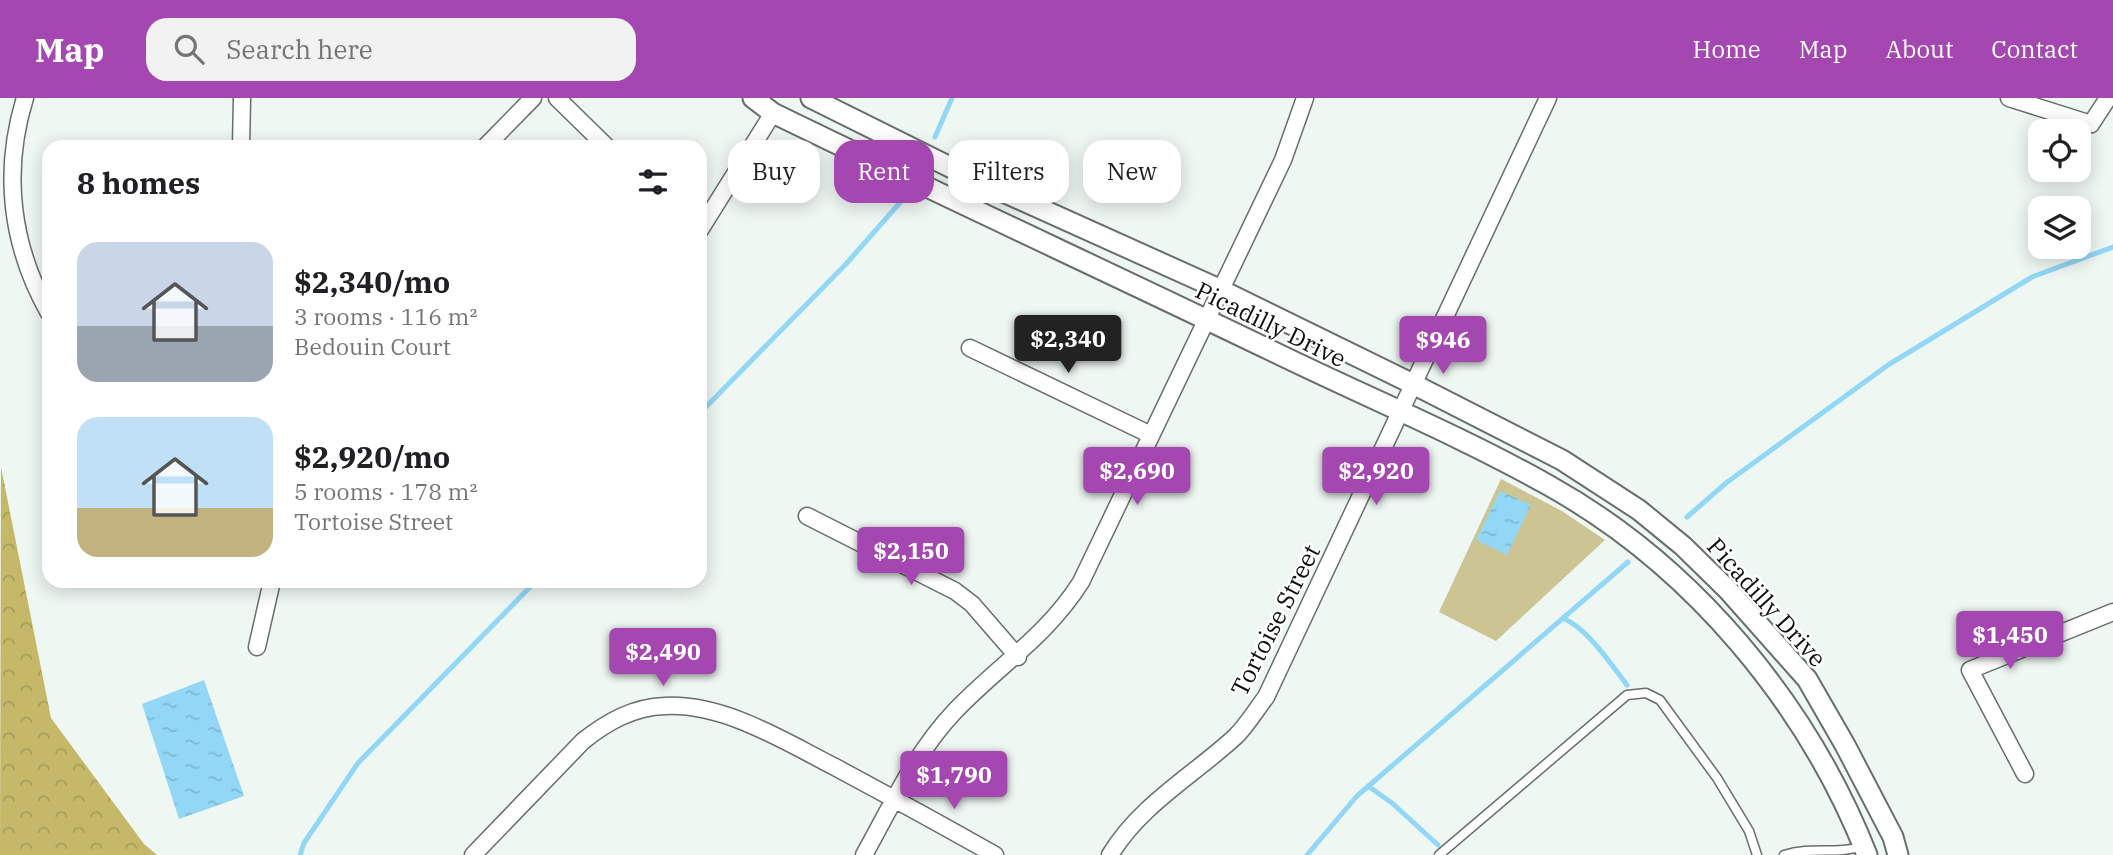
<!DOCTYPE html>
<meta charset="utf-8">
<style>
:root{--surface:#fff;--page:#f2f2f2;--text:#202124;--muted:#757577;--accent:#a547b0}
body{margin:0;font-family:"IBM Plex Serif",serif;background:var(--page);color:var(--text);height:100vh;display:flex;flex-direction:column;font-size:26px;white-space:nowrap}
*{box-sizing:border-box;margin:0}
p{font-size:23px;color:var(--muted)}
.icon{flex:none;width:38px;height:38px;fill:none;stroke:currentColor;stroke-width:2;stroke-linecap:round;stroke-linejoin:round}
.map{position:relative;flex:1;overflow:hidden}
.sheet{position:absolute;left:42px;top:42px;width:665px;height:448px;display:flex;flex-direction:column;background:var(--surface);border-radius:21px;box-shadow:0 4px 18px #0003}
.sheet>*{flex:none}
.banner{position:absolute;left:728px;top:42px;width:665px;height:63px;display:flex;gap:14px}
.buttons{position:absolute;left:2028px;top:21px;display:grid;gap:14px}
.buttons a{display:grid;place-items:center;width:63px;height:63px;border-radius:14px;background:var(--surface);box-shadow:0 4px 18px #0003;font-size:35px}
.price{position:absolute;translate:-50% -60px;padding:0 16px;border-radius:7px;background:var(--accent);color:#fff;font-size:23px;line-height:46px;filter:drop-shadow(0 2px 4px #0008)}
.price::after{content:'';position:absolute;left:50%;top:42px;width:21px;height:16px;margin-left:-10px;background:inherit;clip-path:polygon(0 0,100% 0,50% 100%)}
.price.on{background:#222;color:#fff}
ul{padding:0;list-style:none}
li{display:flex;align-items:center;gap:21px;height:175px;padding:0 35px}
li span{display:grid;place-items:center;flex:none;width:196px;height:140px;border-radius:21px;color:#555}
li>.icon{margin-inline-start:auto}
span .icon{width:84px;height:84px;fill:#fffc;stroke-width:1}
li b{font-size:30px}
h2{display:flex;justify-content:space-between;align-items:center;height:84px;padding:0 35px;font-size:30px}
.chip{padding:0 24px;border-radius:21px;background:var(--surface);box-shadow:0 4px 18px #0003;font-size:24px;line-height:63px}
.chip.on{background:var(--accent);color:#fff}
header{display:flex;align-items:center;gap:42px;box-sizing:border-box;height:98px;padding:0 35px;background:var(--accent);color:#fff}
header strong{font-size:33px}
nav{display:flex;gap:38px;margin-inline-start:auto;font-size:24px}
.search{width:490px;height:63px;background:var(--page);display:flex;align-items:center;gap:18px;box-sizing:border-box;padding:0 24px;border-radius:21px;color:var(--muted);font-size:26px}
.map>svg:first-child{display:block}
.green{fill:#ccc593}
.forest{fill:url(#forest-crowns)}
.water{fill:url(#water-ripples)}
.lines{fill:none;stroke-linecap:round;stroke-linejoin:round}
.stream{stroke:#92d7f6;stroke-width:5}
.service-casing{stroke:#676e6b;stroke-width:11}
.minor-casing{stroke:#676e6b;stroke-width:19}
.tertiary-casing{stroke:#676e6b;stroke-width:23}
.service{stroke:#fff;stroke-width:8}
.minor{stroke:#fff;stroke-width:16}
.tertiary{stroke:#fff;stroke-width:19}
.labels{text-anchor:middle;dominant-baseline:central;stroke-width:5;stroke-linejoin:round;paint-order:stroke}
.street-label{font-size:24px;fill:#0d100e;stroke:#fff}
</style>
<header>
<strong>Map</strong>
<div class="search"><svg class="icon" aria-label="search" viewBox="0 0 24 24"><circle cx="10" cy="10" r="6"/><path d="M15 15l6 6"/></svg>Search here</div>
<nav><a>Home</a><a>Map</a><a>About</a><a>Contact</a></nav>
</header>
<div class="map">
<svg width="2113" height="757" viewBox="0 0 2113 757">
<defs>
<pattern id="forest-crowns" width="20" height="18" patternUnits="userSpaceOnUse" patternTransform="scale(1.75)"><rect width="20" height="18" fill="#c5b969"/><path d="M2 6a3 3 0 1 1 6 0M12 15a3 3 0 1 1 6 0" fill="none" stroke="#a89e5a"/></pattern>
<pattern id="water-ripples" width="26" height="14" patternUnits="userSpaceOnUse" patternTransform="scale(1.75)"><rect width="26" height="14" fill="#92d7f6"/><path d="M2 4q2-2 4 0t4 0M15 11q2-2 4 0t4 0" fill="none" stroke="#7db8d2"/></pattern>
</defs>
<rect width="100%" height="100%" fill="#eff7f3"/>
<!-- green -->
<path class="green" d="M 1501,381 L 1562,413 L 1605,442 L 1496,543 L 1439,514 Z"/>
<!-- forest -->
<path class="forest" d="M 1,369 L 51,620 L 144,746 L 157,757 L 0,757 Z"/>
<!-- water -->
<path class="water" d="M 1500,393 L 1531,407 L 1507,457 L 1476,442 Z
M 204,582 L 244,698 L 179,721 L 142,606 Z"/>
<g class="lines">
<!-- stream -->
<path class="stream" d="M 935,39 L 952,0
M 700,315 L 846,166 L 904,100
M 1687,419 L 1726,385 L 1888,267 L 2032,179 L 2113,149
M 1563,520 C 1589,532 1609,564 1627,587
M 1368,688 L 1392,705 L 1438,747
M 300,757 L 304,745 L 358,665 L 536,483
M 1307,757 L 1357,698 L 1628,464"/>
<defs>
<path id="service" d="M 1439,757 L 1627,597 L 1646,595 L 1660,602 L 1717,680 L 1749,733 L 1757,757
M 1784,757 C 1813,748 1835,757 1864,748"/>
<path id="minor" d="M 25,0 C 2,74 11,148 49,215
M 557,0 L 607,49
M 2009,0 L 2091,26 L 2108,0
M 241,49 L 242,0
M 485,49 L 533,0
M 700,132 L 773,15
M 970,250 L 1151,337
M 807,418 L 955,493 L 972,506 L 1018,559
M 257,549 L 272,483
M 2025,676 L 1970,572 L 2113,514
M 473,757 L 583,643 C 607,624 633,609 665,608 C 724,605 784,643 835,669 C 889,698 942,727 995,757
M 864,757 C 892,707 915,655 955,613 C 999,567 1046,539 1081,484 L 1283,62 L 1305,0
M 1110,757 C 1140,707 1194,677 1236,638 C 1247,627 1256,612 1266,599 L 1548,0"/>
<path id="tertiary" d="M 753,0 L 773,15 C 939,96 1106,173 1272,253 C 1364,298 1459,337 1548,387 C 1692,467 1807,605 1867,757
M 811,0 L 968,78 L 1221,192 L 1415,287 L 1562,362 L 1639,412 L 1683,448 L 1728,492 L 1807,581 L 1845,647 L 1893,739 L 1898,757"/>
</defs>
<!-- service casing -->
<use href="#service" class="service-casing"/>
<!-- minor casing -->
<use href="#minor" class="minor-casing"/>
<!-- tertiary casing -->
<use href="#tertiary" class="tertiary-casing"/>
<!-- service -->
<use href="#service" class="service"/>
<!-- minor -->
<use href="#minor" class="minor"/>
<!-- tertiary -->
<use href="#tertiary" class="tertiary"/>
</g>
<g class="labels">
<!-- street labels -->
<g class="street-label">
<text transform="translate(1271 226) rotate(26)">Picadilly Drive</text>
<text transform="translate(1767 504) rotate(48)">Picadilly Drive</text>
<text transform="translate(1275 522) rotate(-63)">Tortoise Street</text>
</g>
</g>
</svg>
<div class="buttons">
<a><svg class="icon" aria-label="locate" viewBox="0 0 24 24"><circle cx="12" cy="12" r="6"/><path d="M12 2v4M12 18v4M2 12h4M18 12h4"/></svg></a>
<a><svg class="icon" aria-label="layers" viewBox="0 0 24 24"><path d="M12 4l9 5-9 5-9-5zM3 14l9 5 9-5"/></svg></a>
</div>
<b class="price on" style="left:1068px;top:277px">$2,340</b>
<b class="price" style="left:1443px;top:278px">$946</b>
<b class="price" style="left:1137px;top:409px">$2,690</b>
<b class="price" style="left:1376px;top:409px">$2,920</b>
<b class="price" style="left:911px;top:489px">$2,150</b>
<b class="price" style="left:2010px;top:573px">$1,450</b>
<b class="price" style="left:663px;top:590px">$2,490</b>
<b class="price" style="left:954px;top:713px">$1,790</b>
<div class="banner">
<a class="chip">Buy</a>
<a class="chip on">Rent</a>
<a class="chip">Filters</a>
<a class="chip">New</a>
</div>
<section class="sheet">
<h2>8 homes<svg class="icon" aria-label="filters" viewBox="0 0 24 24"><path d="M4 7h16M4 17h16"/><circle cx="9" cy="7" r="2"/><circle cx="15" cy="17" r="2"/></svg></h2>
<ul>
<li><span style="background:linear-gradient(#c9d6e8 60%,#9aa5b1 0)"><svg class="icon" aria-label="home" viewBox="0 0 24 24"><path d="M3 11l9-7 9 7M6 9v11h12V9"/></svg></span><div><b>$2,340/mo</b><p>3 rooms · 116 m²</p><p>Bedouin Court</p></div></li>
<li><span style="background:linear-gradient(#bfe0f5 65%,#c2b280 0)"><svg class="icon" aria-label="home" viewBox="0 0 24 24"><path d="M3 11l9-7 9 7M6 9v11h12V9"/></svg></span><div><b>$2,920/mo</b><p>5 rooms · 178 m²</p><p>Tortoise Street</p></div></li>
</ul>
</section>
</div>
